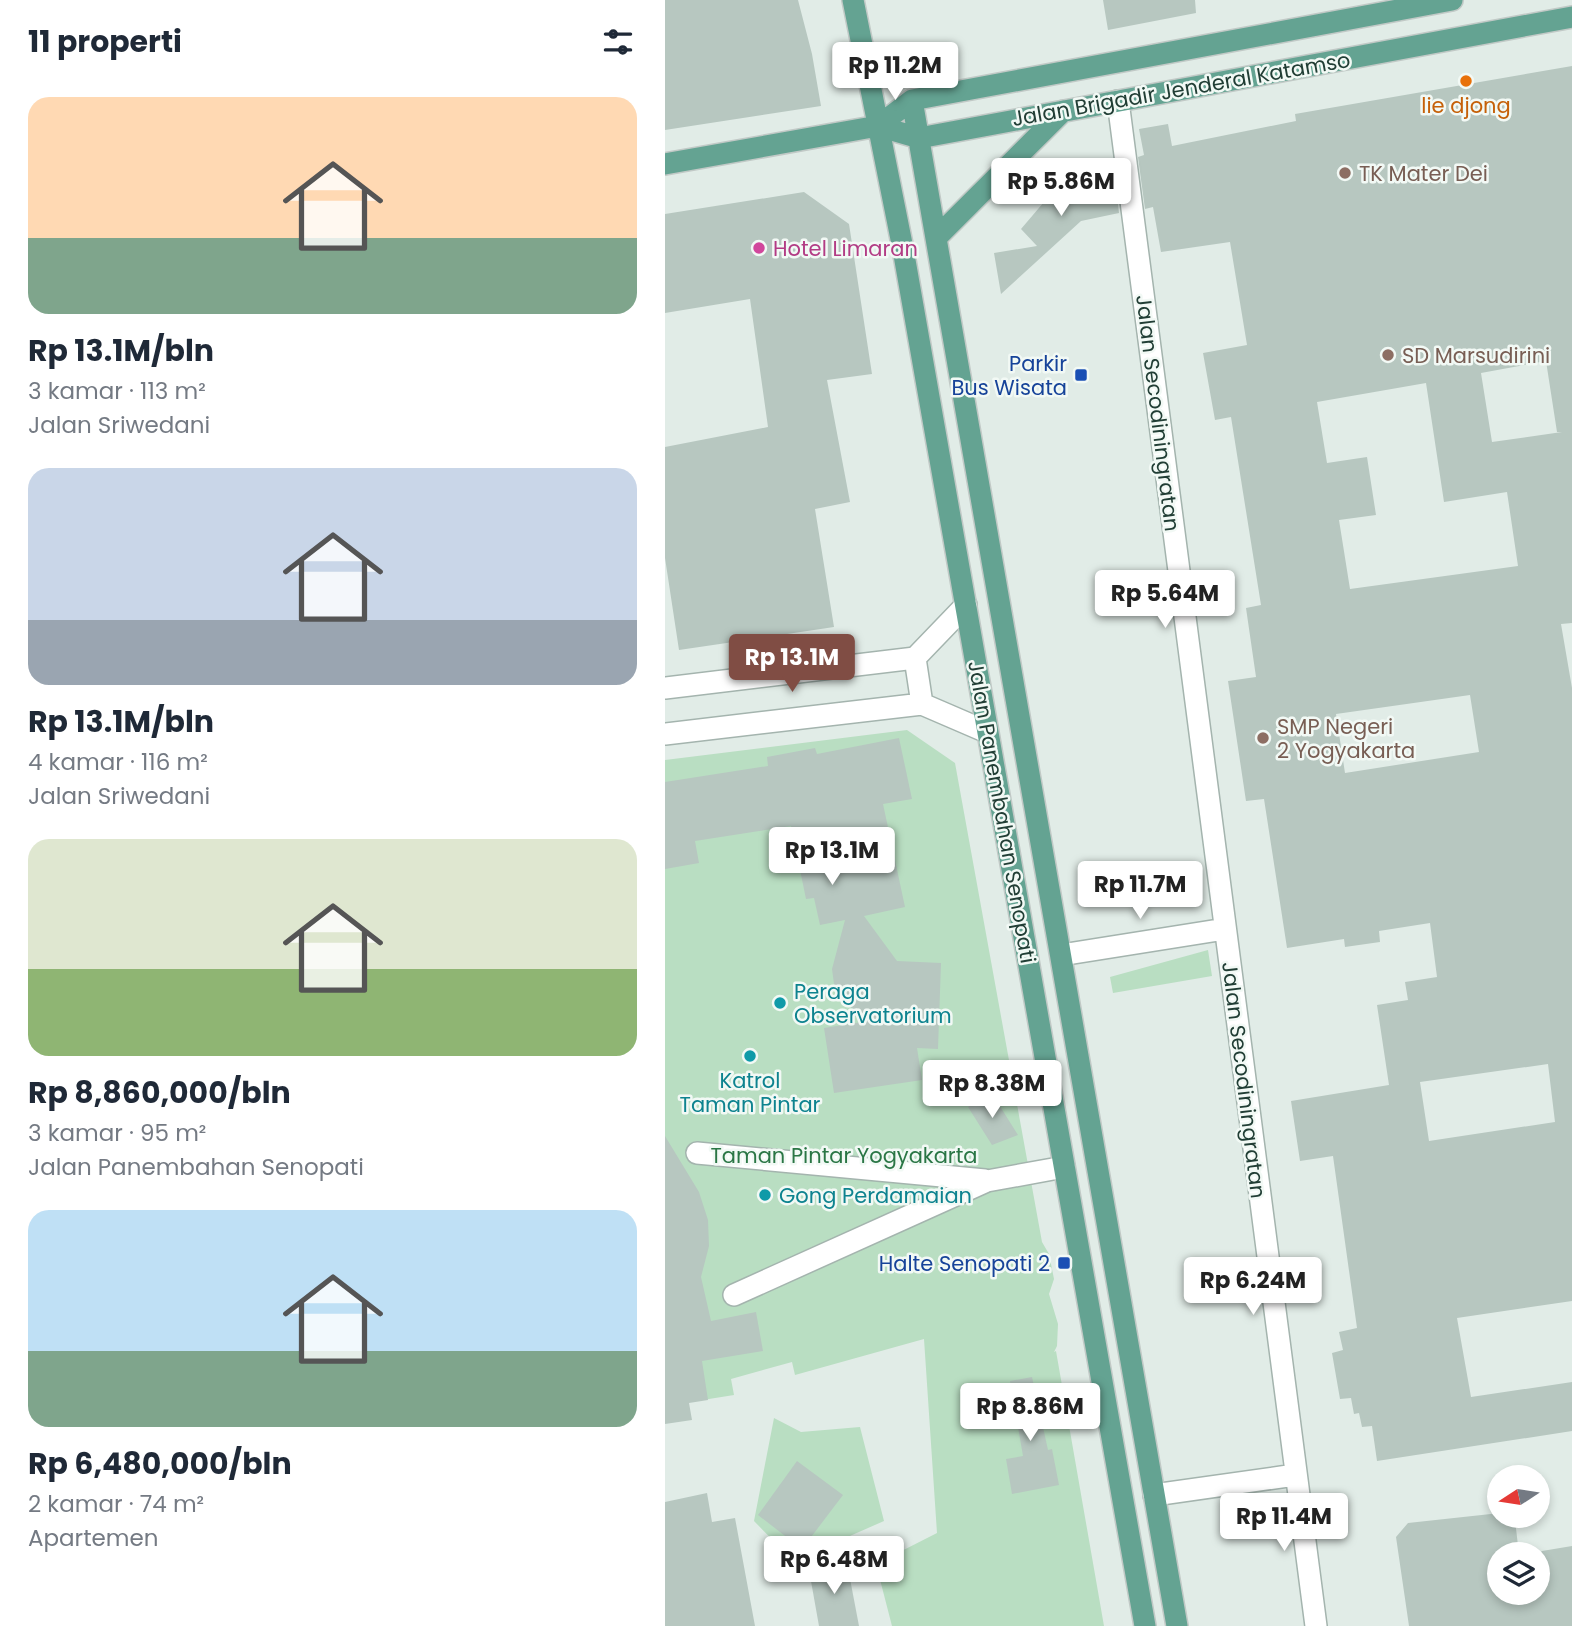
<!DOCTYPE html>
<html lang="id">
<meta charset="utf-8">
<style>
:root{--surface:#fff;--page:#f6f6f7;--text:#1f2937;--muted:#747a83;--accent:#804d44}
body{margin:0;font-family:Poppins,sans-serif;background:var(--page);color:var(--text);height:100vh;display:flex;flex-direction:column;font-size:26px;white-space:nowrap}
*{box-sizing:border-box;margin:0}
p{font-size:23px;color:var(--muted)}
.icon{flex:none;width:38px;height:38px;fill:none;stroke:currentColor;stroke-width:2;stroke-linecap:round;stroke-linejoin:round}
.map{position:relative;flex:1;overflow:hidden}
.panel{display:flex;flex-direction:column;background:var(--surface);width:665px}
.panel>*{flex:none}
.needle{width:46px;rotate:258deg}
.buttons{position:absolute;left:822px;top:1465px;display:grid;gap:14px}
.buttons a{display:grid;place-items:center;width:63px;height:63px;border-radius:50%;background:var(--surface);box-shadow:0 4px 10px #0003;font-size:35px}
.price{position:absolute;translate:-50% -60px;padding:0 16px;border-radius:7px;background:#fff;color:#222;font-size:23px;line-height:46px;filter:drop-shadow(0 2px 4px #0008)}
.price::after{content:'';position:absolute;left:50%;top:42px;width:21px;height:16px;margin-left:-10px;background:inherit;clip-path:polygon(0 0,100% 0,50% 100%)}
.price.selected{background:var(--accent);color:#fff}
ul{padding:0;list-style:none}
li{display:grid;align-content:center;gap:14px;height:371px;padding:0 28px}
li span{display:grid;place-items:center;height:217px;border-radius:21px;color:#555}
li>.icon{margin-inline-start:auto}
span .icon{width:126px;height:126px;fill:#fffc;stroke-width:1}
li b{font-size:30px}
h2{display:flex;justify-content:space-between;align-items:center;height:84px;padding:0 28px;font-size:30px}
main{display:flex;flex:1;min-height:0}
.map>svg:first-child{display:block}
.green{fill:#b9dec2}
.building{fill:#b7c7c0;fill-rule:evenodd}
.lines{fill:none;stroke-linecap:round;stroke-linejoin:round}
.minor-casing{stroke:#a4b4ae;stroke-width:24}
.major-casing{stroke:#c1c9c6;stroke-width:24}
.minor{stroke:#fff;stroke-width:21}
.major{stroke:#64a392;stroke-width:21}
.food-dot{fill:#e8710a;stroke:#f2f9f5;stroke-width:2.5}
.education-dot{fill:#8d6e63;stroke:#f2f9f5;stroke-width:2.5}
.hotel-dot{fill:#d1479c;stroke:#f2f9f5;stroke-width:2.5}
.transit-dot{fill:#1a4fb4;stroke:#f2f9f5;stroke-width:2.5}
.culture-dot{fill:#0f9aa8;stroke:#f2f9f5;stroke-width:2.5}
.labels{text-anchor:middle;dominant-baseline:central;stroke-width:5;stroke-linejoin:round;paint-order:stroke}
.street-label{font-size:21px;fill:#213e35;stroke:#f2f9f5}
.food-label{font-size:21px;fill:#c56008;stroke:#f2f9f5}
.education-label{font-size:21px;fill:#785e54;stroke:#f2f9f5;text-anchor:start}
.hotel-label{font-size:21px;fill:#b23c85;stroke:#f2f9f5;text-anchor:start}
.transit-label{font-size:21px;fill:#164399;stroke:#f2f9f5;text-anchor:end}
.culture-label{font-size:21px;fill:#0d838f;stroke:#f2f9f5;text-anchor:start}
.park-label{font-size:21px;fill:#2a7645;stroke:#f2f9f5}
</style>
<main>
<section class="panel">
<h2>11 properti<svg class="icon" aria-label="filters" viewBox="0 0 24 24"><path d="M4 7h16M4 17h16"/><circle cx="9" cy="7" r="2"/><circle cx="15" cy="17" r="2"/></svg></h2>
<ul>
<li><span style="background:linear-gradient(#ffd9b3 65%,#7fa58c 0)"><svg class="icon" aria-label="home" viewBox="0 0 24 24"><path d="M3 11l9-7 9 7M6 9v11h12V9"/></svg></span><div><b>Rp 13.1M/bln</b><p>3 kamar · 113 m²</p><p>Jalan Sriwedani</p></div></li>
<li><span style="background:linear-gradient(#c9d6e8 70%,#9aa5b1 0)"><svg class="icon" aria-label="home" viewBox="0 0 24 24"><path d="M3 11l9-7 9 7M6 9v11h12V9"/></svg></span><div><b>Rp 13.1M/bln</b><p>4 kamar · 116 m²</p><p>Jalan Sriwedani</p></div></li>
<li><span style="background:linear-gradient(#dfe7d0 60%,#8fb573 0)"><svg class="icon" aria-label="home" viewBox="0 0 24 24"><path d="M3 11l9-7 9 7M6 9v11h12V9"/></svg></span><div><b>Rp 8,860,000/bln</b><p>3 kamar · 95 m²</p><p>Jalan Panembahan Senopati</p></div></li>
<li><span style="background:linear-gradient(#bfe0f5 65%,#7fa58c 0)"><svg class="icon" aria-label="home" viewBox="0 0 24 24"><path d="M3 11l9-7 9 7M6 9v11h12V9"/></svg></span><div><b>Rp 6,480,000/bln</b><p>2 kamar · 74 m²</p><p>Apartemen</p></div></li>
</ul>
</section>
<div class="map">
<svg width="907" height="1626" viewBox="0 0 907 1626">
<rect width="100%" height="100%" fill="#e1ece7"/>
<!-- green -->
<path class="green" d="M 242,730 L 290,763 L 377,1242 L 384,1254 L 389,1279 L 384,1294 L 393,1324 L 392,1346 L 389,1352 L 391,1351 L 439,1626 L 227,1626 L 211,1564 L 272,1533 L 259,1339 L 130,1375 L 127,1362 L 66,1379 L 69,1395 L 0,1406 L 0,760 Z
M 543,950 L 547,976 L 448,993 L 445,977 Z
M 109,1418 L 136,1432 L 195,1427 L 219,1521 L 178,1539 L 132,1565 L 89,1521 Z"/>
<!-- building -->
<path class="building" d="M 0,0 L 133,0 L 147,54 L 156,106 L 0,130 Z
M 438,0 L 530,0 L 531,13 L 443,30 Z
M 907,66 L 907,623 L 896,624 L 907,688 L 907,1301 L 792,1318 L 806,1397 L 907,1382 L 907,1431 L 712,1461 L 707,1426 L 697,1427 L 694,1413 L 689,1414 L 686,1398 L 675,1399 L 667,1353 L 678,1350 L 674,1332 L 692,1328 L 668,1156 L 635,1161 L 626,1101 L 724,1085 L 712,1005 L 743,1000 L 740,982 L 772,977 L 765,923 L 714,931 L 715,942 L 680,947 L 679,939 L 622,948 L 599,799 L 581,801 L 563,681 L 591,677 L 581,608 L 596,605 L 566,417 L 550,420 L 538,353 L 582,345 L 565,242 L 496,252 L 488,207 L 480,209 L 473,157 L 479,155 L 474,129 L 503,124 L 507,146 L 631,121 L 630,114 ZM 881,361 L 892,432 L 897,432 L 827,442 L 816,373 ZM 761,383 L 779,502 L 842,492 L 853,566 L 685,589 L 674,520 L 711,515 L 702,457 L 662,463 L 652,402 ZM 805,695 L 814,752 L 680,773 L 671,714 ZM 883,1064 L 890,1122 L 764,1141 L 755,1082 Z
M 448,162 L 454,213 L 416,221 L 336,294 L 329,253 L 372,246 L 356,229 L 379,202 L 377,199 L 408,171 Z
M 139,192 L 184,224 L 207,374 L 162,380 L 185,502 L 150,509 L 169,627 L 14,650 L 0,558 L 0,447 L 103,427 L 85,299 L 0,313 L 0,214 Z
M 234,738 L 247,799 L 218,804 L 240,907 L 199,916 L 232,961 L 276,963 L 273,1049 L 252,1048 L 257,1080 L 169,1093 L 159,1028 L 197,1022 L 169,984 L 167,969 L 180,920 L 155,925 L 149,898 L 141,899 L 126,826 L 30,841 L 34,863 L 0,869 L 0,782 L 103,766 L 102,757 L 150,748 L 152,754 Z
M 326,1092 L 353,1135 L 327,1145 L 303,1107 Z
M 0,1136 L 34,1192 L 43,1220 L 44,1246 L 36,1277 L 46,1321 L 91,1312 L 98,1351 L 37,1361 L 43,1400 L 24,1403 L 27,1420 L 0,1424 Z
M 367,1377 L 383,1450 L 387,1449 L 394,1485 L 347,1494 L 341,1459 L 358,1456 L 345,1381 Z
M 132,1461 L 178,1495 L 137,1549 L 93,1515 Z
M 42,1493 L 47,1522 L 70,1518 L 90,1626 L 0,1626 L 0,1502 Z
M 835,1513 L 835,1516 L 843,1516 L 850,1520 L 854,1554 L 835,1554 L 835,1592 L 873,1592 L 873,1554 L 859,1554 L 907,1546 L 907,1626 L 744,1626 L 731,1537 L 743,1523 Z
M 182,1563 L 194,1626 L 154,1626 L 144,1570 Z"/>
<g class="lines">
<defs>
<path id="minor" d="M 453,101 L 651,1626
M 250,658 L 257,704
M 0,688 L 250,658 L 301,605
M 0,734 L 257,704 L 322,732
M 396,955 L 560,929
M 32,1153 L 320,1180
M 69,1295 L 322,1181 L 399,1167
M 489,1495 L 630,1475"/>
<path id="major" d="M 188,0 L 238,249 L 480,1626
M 247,100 L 512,1626
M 213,126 L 247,100 L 787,0
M 0,164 L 213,126 L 254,138 L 907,17
M 272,237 L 398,111"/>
</defs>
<!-- minor casing -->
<use href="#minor" class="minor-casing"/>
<!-- major casing -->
<use href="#major" class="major-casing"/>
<!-- minor -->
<use href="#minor" class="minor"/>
<!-- major -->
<use href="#major" class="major"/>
</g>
<!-- markers -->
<circle class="food-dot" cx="801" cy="81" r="7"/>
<g class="education-dot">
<circle cx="680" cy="173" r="7"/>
<circle cx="723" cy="355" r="7"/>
<circle cx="598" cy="738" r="7"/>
</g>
<circle class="hotel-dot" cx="94" cy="248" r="7"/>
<g class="transit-dot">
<rect x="409" y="368" width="14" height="14" rx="3.5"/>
<rect x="392" y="1256" width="14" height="14" rx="3.5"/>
</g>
<g class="culture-dot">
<circle cx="115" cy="1003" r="7"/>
<circle cx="85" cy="1056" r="7"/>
<circle cx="100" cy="1195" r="7"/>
</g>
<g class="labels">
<!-- street labels -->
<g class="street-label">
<text transform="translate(516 89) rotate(-10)">Jalan Brigadir Jenderal Katamso</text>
<text transform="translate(493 413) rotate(83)">Jalan Secodiningratan</text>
<text transform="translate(337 812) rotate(80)">Jalan Panembahan Senopati</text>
<text transform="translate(579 1080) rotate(83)">Jalan Secodiningratan</text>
</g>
<!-- food labels -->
<g class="food-label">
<text x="801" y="105">lie djong</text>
</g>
<!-- education labels -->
<g class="education-label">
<text x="694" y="173">TK Mater Dei</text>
<text x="737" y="355">SD Marsudirini</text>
<text x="612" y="726">SMP Negeri<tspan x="612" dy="24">2 Yogyakarta</tspan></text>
</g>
<!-- hotel labels -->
<g class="hotel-label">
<text x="108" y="248">Hotel Limaran</text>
</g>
<!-- transit labels -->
<g class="transit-label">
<text x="402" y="363">Parkir<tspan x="402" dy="24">Bus Wisata</tspan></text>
<text x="385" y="1263">Halte Senopati 2</text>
</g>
<!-- culture labels -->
<g class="culture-label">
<text x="129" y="991">Peraga<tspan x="129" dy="24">Observatorium</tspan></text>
<text x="85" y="1080" text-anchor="middle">Katrol<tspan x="85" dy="24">Taman Pintar</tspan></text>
<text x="114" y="1195">Gong Perdamaian</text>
</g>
<!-- park labels -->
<g class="park-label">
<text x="179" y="1155">Taman Pintar Yogyakarta</text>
</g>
</g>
</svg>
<div class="buttons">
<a><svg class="needle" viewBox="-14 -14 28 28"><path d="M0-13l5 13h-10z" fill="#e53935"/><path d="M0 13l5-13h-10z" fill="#747a83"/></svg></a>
<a><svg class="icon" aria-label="layers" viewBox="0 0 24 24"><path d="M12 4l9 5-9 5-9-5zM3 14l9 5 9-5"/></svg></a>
</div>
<b class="price" style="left:230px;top:102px">Rp 11.2M</b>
<b class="price" style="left:396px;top:218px">Rp 5.86M</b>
<b class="price" style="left:500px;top:630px">Rp 5.64M</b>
<b class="price selected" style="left:127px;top:694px">Rp 13.1M</b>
<b class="price" style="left:167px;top:887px">Rp 13.1M</b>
<b class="price" style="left:475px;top:921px">Rp 11.7M</b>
<b class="price" style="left:327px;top:1120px">Rp 8.38M</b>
<b class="price" style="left:588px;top:1317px">Rp 6.24M</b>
<b class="price" style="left:365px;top:1443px">Rp 8.86M</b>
<b class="price" style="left:619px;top:1553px">Rp 11.4M</b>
<b class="price" style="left:169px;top:1596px">Rp 6.48M</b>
</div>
</main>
